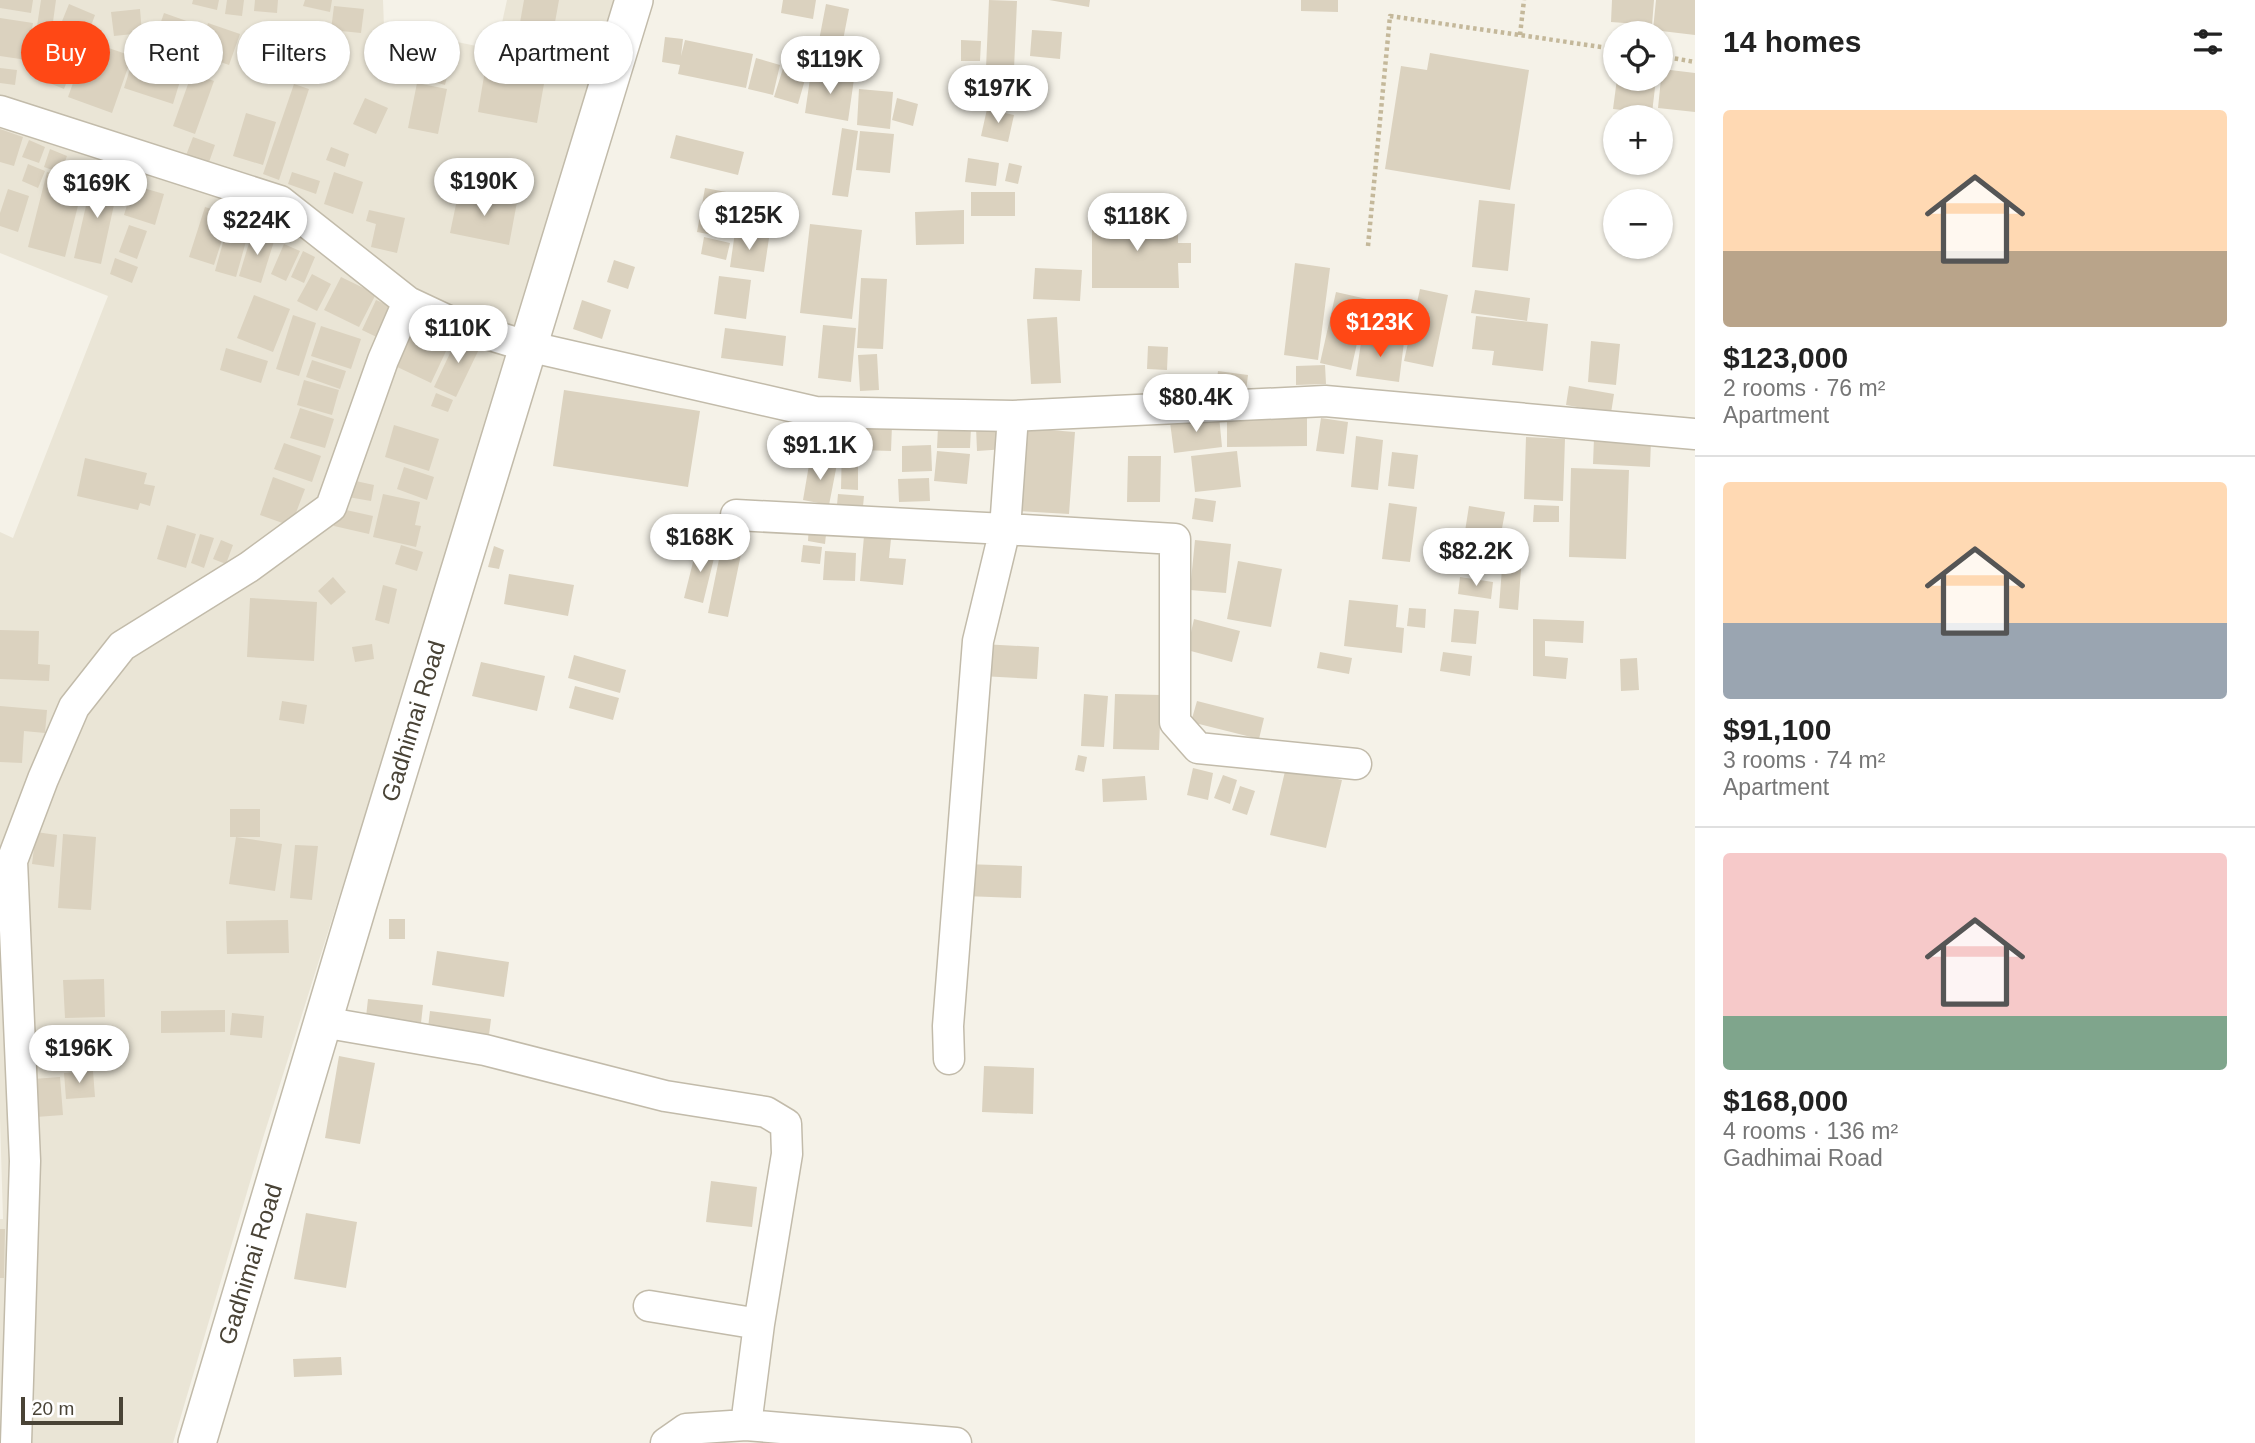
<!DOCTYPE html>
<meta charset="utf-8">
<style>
:root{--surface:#fff;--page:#f2f2f2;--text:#222;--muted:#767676;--line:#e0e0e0;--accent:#ff4815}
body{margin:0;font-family:Arial,sans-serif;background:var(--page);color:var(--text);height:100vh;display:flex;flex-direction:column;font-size:26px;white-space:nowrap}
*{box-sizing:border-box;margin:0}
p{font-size:23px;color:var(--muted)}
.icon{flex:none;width:38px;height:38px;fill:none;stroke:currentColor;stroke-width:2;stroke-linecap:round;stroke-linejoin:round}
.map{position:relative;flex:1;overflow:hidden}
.drawer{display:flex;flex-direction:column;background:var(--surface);width:560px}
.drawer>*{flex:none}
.hud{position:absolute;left:21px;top:21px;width:665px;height:63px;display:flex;gap:14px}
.controls{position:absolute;left:1603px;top:21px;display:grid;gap:14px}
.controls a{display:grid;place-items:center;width:70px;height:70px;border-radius:50%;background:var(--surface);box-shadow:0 2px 5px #0004;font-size:35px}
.scale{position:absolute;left:21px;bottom:18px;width:102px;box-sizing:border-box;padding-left:7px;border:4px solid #494336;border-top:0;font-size:19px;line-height:24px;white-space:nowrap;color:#494336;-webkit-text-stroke:5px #fff;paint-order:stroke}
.price{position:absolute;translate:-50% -60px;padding:0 16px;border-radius:24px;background:#fff;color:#222;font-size:23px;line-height:46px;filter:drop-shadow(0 2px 4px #0008)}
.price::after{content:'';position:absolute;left:50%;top:42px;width:21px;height:16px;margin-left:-10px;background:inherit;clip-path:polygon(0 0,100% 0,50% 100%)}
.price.on{background:var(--accent);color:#fff}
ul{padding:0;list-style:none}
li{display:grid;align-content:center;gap:14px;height:371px;padding:0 28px}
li+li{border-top:2px solid var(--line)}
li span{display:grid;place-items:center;height:217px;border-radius:7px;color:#555}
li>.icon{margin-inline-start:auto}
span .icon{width:126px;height:126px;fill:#fffc;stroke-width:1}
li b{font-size:30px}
h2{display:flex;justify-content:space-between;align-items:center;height:84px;padding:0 28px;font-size:30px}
.tag{padding:0 24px;border-radius:32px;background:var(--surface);box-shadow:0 2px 5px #0004;font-size:24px;line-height:63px}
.tag.on{background:var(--accent);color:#fff}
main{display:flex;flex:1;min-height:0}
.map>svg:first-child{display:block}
.residential{fill:#eae5d6}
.building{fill:#dbd2bf}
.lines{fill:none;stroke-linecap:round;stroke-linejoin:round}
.minor-casing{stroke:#c2bbaa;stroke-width:33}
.tertiary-casing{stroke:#c2bbaa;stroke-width:40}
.path{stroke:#c4b89a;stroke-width:4.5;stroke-dasharray:3.5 3.5;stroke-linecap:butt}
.minor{stroke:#fff;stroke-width:30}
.tertiary{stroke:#fff;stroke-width:37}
.labels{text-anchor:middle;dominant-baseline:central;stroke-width:5;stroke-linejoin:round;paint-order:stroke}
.street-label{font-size:24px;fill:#494336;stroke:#fff}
</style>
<main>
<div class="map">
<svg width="1695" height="1443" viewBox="0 0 1695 1443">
<rect width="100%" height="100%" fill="#f5f2e8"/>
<!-- residential -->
<path class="residential" d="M 0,0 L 383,0 L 384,27 L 496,50 L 507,0 L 622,0 L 263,1138 L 173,1443 L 0,1443 L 0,1219 L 3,1219 L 0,1118 L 0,532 L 13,538 L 108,296 L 0,253 Z"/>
<!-- building -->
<path class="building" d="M 0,0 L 33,0 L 31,13 L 0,8 Z
M 41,0 L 56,0 L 52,29 L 37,26 Z
M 193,0 L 219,0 L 217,10 L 192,4 Z
M 227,0 L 244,0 L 242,16 L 225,14 Z
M 255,0 L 278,0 L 277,13 L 254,11 Z
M 305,0 L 332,0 L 330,12 L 303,6 Z
M 524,0 L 559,0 L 537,123 L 478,112 L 484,76 L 498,78 L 501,60 L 513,62 Z
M 783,0 L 816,0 L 813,19 L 781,13 Z
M 989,0 L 1017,1 L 1013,92 L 985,91 Z
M 1049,0 L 1090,0 L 1089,7 Z
M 1301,0 L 1338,0 L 1338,12 L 1301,11 Z
M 1612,0 L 1654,0 L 1652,25 L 1611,22 Z
M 1656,0 L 1695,0 L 1695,35 L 1653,30 Z
M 69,4 L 95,15 L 85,42 L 58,31 Z
M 826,4 L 849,9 L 839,61 L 816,56 Z
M 334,6 L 364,9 L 361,33 L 331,30 Z
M 140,9 L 142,33 L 114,36 L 111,12 Z
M 164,13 L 198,25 L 190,47 L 156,36 Z
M 0,18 L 33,23 L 27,60 L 0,56 Z
M 208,23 L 240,34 L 229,65 L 198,54 Z
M 1032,30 L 1062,32 L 1060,59 L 1030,56 Z
M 52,33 L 81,45 L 64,89 L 35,77 Z
M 665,37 L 683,39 L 681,56 L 685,40 L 753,54 L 746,88 L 678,74 L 680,65 L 662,62 Z
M 139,40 L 188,55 L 173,104 L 124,88 Z
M 961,40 L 981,41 L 980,61 L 961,61 Z
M 88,41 L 132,56 L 112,113 L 68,97 Z
M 416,47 L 452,57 L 445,85 L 408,74 Z
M 1430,53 L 1529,70 L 1510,190 L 1385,169 L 1401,66 L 1427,70 Z
M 756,58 L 780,65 L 773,95 L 748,89 Z
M 785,62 L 808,69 L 798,104 L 774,97 Z
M 0,68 L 17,70 L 15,85 L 0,83 Z
M 1662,69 L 1695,73 L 1695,112 L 1658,108 Z
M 811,72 L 854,79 L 848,121 L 805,113 Z
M 192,73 L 214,81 L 195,134 L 173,126 Z
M 1617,79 L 1656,79 L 1652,113 L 1613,109 Z
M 417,83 L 447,89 L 438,134 L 408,128 Z
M 294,84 L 309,89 L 279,180 L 263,174 Z
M 859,89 L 893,92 L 890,129 L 857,125 Z
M 365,98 L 388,108 L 376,134 L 353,124 Z
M 897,98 L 918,104 L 913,126 L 892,120 Z
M 987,109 L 1014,115 L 1008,142 L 981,136 Z
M 246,113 L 276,122 L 263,165 L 233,156 Z
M 842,128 L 858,131 L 848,197 L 832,195 Z
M 0,129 L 23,137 L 14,166 L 0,162 Z
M 860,131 L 894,134 L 890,173 L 856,170 Z
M 676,135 L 744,152 L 738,175 L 670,158 Z
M 193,137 L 215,145 L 208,165 L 185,158 Z
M 29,140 L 45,147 L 39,163 L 22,157 Z
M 331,147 L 349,154 L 345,167 L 326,160 Z
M 50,149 L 67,156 L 61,173 L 44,167 Z
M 968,158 L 999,163 L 996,186 L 965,182 Z
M 1009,163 L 1022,166 L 1018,184 L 1005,181 Z
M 28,164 L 45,171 L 38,188 L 22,181 Z
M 81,166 L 92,170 L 89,181 L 77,177 Z
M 47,172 L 84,182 L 65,257 L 28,247 Z
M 292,172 L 320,181 L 316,194 L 288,184 Z
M 334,172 L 363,182 L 353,214 L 324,204 Z
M 93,175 L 119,182 L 101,264 L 74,258 Z
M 133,185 L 164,194 L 155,225 L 124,215 Z
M 705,188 L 737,194 L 729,238 L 697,232 Z
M 8,189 L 29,196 L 18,232 L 0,226 L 0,213 Z
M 459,190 L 517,202 L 509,245 L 450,233 Z
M 971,192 L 1015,192 L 1015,216 L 971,216 Z
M 1479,200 L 1515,204 L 1508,271 L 1472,267 Z
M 205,207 L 230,215 L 214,265 L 189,257 Z
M 369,210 L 405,218 L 397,253 L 371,247 L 376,224 L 366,221 Z
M 964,210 L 964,244 L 916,245 L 915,212 Z
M 1178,217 L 1178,243 L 1191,243 L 1191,263 L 1178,263 L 1179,288 L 1092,288 L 1092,218 Z
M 229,221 L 250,227 L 236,277 L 215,271 Z
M 810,224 L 862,230 L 852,319 L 800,313 Z
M 129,225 L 147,231 L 137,259 L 119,252 Z
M 253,230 L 275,238 L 261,283 L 239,276 Z
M 735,232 L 769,238 L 764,272 L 730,267 Z
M 704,237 L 730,243 L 726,260 L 701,254 Z
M 284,244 L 300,251 L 286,281 L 271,274 Z
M 303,251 L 315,257 L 304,283 L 291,277 Z
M 115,258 L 138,267 L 132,283 L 110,274 Z
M 614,260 L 635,267 L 628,289 L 607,282 Z
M 1295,263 L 1330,268 L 1318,360 L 1284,355 Z
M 1035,268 L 1082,270 L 1080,301 L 1033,299 Z
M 312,274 L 331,284 L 317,311 L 297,301 Z
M 719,276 L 751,280 L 746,319 L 714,314 Z
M 341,277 L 376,294 L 359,327 L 324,310 Z
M 861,278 L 887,279 L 883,349 L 857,348 Z
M 1420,289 L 1448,295 L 1433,367 L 1404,361 Z
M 1475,290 L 1530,298 L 1527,321 L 1471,313 Z
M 1336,292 L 1367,299 L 1351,370 L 1320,363 Z
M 254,295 L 290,309 L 273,352 L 237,338 Z
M 1389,299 L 1409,302 L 1404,337 L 1384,334 Z
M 376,300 L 399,310 L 385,341 L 362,330 Z
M 582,300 L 611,310 L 602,339 L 573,329 Z
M 416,311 L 456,330 L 431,383 L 391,364 Z
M 293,315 L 316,323 L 299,376 L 276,369 Z
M 1476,316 L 1548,324 L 1543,371 L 1492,365 L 1494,351 L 1472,349 Z
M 1057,317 L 1061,383 L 1031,384 L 1027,319 Z
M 823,325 L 856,328 L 851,382 L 818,378 Z
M 321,326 L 361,339 L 351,369 L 311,356 Z
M 725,328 L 786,336 L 783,366 L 721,358 Z
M 460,332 L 482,343 L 456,397 L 434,387 Z
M 1362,336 L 1404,342 L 1399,382 L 1356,376 Z
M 1591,341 L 1620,344 L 1616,385 L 1588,382 Z
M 1148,346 L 1168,347 L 1167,370 L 1147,369 Z
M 226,348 L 268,361 L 261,383 L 220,370 Z
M 877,354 L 879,390 L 860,391 L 858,355 Z
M 312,360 L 346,371 L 340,389 L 306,377 Z
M 1325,365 L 1326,384 L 1296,385 L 1296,366 Z
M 1218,371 L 1248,375 L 1245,399 L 1215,395 Z
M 304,380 L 339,390 L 332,415 L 297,405 Z
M 1569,386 L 1614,394 L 1611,413 L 1566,405 Z
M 564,390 L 700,411 L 688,487 L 553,466 Z
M 436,393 L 453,400 L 448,412 L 431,406 Z
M 300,408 L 334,419 L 325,448 L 290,438 Z
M 1307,410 L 1307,446 L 1227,447 L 1227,411 Z
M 1219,416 L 1222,447 L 1174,453 L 1170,422 Z
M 1321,418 L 1348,422 L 1344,454 L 1316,451 Z
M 859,424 L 892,425 L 891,451 L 859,450 Z
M 394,425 L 439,439 L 429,471 L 385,457 Z
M 1005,425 L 1006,449 L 977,451 L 976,427 Z
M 938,427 L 971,428 L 970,448 L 937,448 Z
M 1024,428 L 1075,432 L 1069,514 L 1018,511 Z
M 1356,436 L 1383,440 L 1378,490 L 1351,487 Z
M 1526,437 L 1565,439 L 1563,501 L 1524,499 Z
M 1594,438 L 1651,441 L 1650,467 L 1593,464 Z
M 284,443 L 321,456 L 312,482 L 274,469 Z
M 842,444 L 858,444 L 858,490 L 841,489 Z
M 931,445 L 932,471 L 902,472 L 902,446 Z
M 937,451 L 970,454 L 967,484 L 934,481 Z
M 1237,451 L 1241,487 L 1195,492 L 1191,456 Z
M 1392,452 L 1418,455 L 1414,489 L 1388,486 Z
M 1128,456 L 1161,456 L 1160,502 L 1127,502 Z
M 85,458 L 147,473 L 144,484 L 155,486 L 150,506 L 140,503 L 138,510 L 77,496 Z
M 810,459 L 837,464 L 829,505 L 803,500 Z
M 404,467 L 434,477 L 427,500 L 397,489 Z
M 1571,468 L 1629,470 L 1626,559 L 1569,557 Z
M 273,477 L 305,489 L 291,526 L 260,515 Z
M 929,478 L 930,501 L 899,502 L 898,479 Z
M 351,480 L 374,485 L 371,501 L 348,497 Z
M 383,494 L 420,502 L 415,525 L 421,526 L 416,547 L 373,537 Z
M 838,494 L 864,496 L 862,517 L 836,516 Z
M 1195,498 L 1216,501 L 1213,522 L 1192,519 Z
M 1389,503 L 1417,507 L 1410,562 L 1382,559 Z
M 1534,505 L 1559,506 L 1559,522 L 1533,522 Z
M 1469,506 L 1505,512 L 1498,550 L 1463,544 Z
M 337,508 L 373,516 L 369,534 L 334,526 Z
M 809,523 L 827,525 L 825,544 L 808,541 Z
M 167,525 L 196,534 L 186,568 L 157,559 Z
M 726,525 L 746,530 L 728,617 L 708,613 Z
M 200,534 L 214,538 L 204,568 L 191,563 Z
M 864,536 L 891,539 L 889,558 L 906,559 L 903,585 L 860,581 Z
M 221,540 L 233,545 L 226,564 L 213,559 Z
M 1195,540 L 1231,544 L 1226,593 L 1190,590 Z
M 1504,541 L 1523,542 L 1518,610 L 1499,608 Z
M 401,545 L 423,552 L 417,571 L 395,564 Z
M 803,545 L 822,547 L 820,564 L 801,562 Z
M 494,546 L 504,550 L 499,569 L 488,567 Z
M 697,546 L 716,550 L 703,603 L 684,598 Z
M 825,551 L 856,553 L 855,581 L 823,580 Z
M 1238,561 L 1282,569 L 1271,627 L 1227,619 Z
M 509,574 L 574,585 L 568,616 L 504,604 Z
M 333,577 L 346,592 L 331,605 L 318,591 Z
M 1460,577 L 1493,582 L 1491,599 L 1458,594 Z
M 383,585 L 397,589 L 389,624 L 375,620 Z
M 250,598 L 317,602 L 314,661 L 247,657 Z
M 1349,600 L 1398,605 L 1396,627 L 1404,628 L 1402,653 L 1344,646 Z
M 1409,608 L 1426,609 L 1425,628 L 1407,626 Z
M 1454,609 L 1479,611 L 1476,644 L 1451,642 Z
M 1194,619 L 1240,631 L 1232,662 L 1187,650 Z
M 1533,619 L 1584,621 L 1583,643 L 1545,641 L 1545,656 L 1568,658 L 1566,679 L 1533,676 Z
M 0,630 L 39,631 L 38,664 L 50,665 L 49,681 L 0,679 Z
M 372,644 L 374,659 L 355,662 L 352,647 Z
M 982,644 L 1039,647 L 1037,679 L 981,676 Z
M 1320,652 L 1352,658 L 1349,674 L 1317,668 Z
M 1443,652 L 1472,656 L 1470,676 L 1440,671 Z
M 574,655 L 626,670 L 620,693 L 568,678 Z
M 1637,658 L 1639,690 L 1621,691 L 1620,659 Z
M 481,662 L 545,676 L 537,711 L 472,696 Z
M 575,686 L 619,698 L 613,720 L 569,708 Z
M 1084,694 L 1108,696 L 1104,747 L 1081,746 Z
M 1115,694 L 1161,695 L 1159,750 L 1113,749 Z
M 282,701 L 307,705 L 304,724 L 279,720 Z
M 1197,701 L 1264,718 L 1259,739 L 1191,722 Z
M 0,706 L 47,710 L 45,733 L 24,731 L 22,763 L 0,762 Z
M 1078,755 L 1087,757 L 1084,772 L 1075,770 Z
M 1286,767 L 1342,780 L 1326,848 L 1270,835 Z
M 1193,768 L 1213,773 L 1208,800 L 1187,795 Z
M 1223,775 L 1237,780 L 1230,804 L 1214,798 Z
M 1145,776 L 1147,800 L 1103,802 L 1102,779 Z
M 1240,786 L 1255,791 L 1247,815 L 1232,810 Z
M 230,809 L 260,809 L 260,837 L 230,837 Z
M 36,832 L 57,835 L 54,867 L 32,864 Z
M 63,834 L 96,837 L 91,910 L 58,908 Z
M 236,837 L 282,844 L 275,891 L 229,884 Z
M 295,845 L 318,846 L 312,900 L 290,898 Z
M 964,864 L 1022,866 L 1021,898 L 964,896 Z
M 389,919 L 405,919 L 405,939 L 389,939 Z
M 288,920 L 289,953 L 227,954 L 226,921 Z
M 437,951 L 509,962 L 504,997 L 432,985 Z
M 104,979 L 105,1017 L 65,1018 L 63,980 Z
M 368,999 L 423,1005 L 421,1023 L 366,1017 Z
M 225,1010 L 225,1032 L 161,1033 L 161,1011 Z
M 430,1011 L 491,1019 L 489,1035 L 428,1028 Z
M 232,1013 L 264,1016 L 262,1038 L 230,1035 Z
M 339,1056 L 375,1063 L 360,1144 L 325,1138 Z
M 984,1066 L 1034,1068 L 1033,1114 L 982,1112 Z
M 93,1071 L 95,1097 L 66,1099 L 64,1073 Z
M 60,1077 L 63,1115 L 36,1117 L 33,1079 Z
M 711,1181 L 757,1187 L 752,1227 L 706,1222 Z
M 306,1213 L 357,1222 L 346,1288 L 294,1279 Z
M 0,1229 L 5,1229 L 4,1278 L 0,1278 Z
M 341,1357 L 342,1375 L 294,1377 L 293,1359 Z"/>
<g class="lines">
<defs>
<path id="minor" d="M 0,111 L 280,201 L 408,302 L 457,325 L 527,346 L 816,412 L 1013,416 L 1325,401 L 1695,434
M 1013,416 L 1005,529 L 1175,539 L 1175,722 L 1198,748 L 1356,764
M 736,515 L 1005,529 L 978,641 L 948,1026 L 949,1059
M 322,1022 L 485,1050 L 665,1096 L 766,1112 L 786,1124 L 787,1154 L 759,1324 L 746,1425
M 649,1306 L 759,1324
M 16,1443 L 25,1161 L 12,861 L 43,779 L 74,707 L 122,646 L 249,567 L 331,507 L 383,360 L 408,302
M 666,1443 L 686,1429 L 746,1425 L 956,1443"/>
<path id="tertiary" d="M 197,1443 L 358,904 L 634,0"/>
</defs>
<!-- minor casing -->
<use href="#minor" class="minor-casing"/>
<!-- tertiary casing -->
<use href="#tertiary" class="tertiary-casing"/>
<!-- path -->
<path class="path" d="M 1520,35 L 1524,0
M 1661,56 L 1695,62
M 1368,246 L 1390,16 L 1615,49"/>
<!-- minor -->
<use href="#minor" class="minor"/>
<!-- tertiary -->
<use href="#tertiary" class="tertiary"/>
</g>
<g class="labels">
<!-- street labels -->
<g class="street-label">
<text transform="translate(413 721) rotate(-73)">Gadhimai Road</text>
<text transform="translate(250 1264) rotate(-73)">Gadhimai Road</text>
</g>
</g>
</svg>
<div class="controls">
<a><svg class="icon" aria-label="locate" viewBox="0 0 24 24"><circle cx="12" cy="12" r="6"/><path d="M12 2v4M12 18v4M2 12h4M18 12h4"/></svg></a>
<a>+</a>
<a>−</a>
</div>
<div class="scale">20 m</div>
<b class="price" style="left:830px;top:96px">$119K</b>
<b class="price" style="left:998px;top:125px">$197K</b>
<b class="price" style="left:484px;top:218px">$190K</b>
<b class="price" style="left:97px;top:220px">$169K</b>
<b class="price" style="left:749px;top:252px">$125K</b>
<b class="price" style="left:1137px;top:253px">$118K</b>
<b class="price" style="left:257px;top:257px">$224K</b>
<b class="price on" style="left:1380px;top:359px">$123K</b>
<b class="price" style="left:458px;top:365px">$110K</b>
<b class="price" style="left:1196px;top:434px">$80.4K</b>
<b class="price" style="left:820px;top:482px">$91.1K</b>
<b class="price" style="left:700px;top:574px">$168K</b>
<b class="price" style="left:1476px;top:588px">$82.2K</b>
<b class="price" style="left:79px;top:1085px">$196K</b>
<div class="hud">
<a class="tag on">Buy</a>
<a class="tag">Rent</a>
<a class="tag">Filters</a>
<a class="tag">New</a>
<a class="tag">Apartment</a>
</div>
</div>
<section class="drawer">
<h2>14 homes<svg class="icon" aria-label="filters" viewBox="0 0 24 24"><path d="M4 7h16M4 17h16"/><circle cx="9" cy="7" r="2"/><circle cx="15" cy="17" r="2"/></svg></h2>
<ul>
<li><span style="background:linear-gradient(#ffd9b3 65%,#b9a48a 0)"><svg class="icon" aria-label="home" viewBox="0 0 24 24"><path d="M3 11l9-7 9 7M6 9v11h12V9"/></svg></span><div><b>$123,000</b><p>2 rooms · 76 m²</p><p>Apartment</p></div></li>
<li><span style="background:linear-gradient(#ffd9b3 65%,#9aa5b1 0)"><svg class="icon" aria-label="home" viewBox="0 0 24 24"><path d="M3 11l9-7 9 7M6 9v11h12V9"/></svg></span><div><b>$91,100</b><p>3 rooms · 74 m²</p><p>Apartment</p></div></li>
<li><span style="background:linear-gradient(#f6c9c9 75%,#7fa58c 0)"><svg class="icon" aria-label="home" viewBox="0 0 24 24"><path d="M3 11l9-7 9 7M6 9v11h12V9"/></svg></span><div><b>$168,000</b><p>4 rooms · 136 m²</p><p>Gadhimai Road</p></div></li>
</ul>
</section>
</main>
